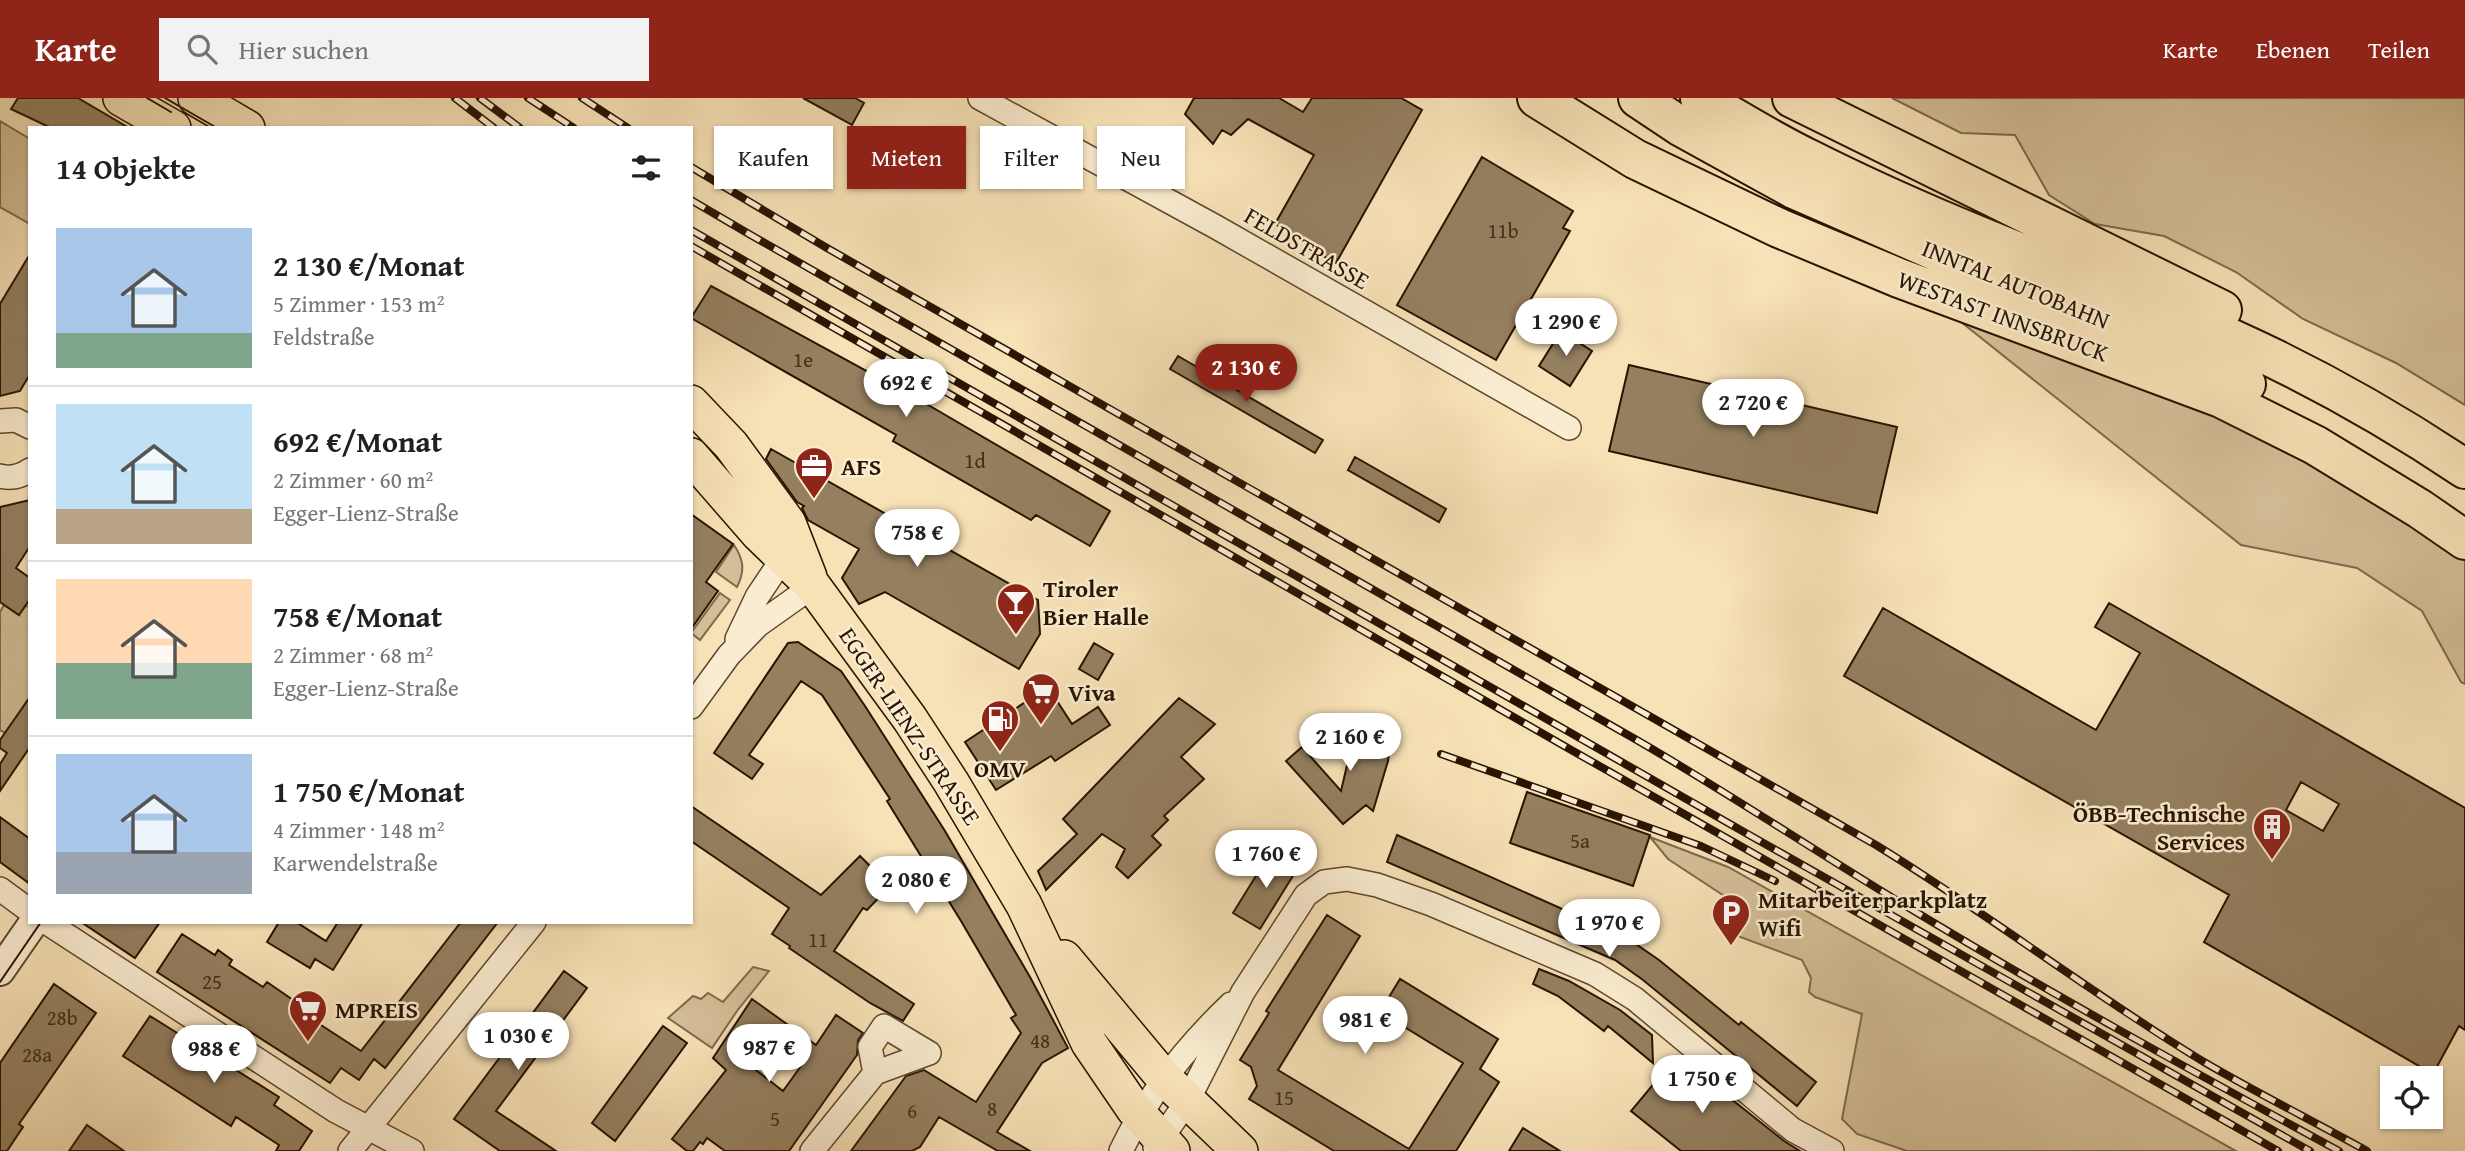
<!DOCTYPE html>
<html lang="de">
<meta charset="utf-8">
<style>
:root{--surface:#fff;--page:#f2f2f2;--text:#202124;--muted:#757577;--line:#e0e0e0;--accent:#8f2418}
body{margin:0;font-family:"Gentium Book Plus",serif;background:var(--page);color:var(--text);height:100vh;display:flex;flex-direction:column;font-size:26px;white-space:nowrap}
*{box-sizing:border-box;margin:0}
p{font-size:23px;color:var(--muted)}
.icon{flex:none;width:38px;height:38px;fill:none;stroke:currentColor;stroke-width:2;stroke-linecap:round;stroke-linejoin:round}
.map{position:relative;flex:1;overflow:hidden}
.sheet{position:absolute;left:28px;top:28px;width:665px;height:798px;display:flex;flex-direction:column;background:var(--surface);border-radius:0px;box-shadow:0 2px 5px #0004}
.sheet>*{flex:none}
.banner{position:absolute;left:714px;top:28px;width:665px;height:63px;display:flex;gap:14px}
.buttons{position:absolute;left:2380px;top:968px;display:grid;gap:14px}
.buttons a{display:grid;place-items:center;width:63px;height:63px;border-radius:0px;background:var(--surface);box-shadow:0 2px 5px #0004;font-size:35px}
.price{position:absolute;translate:-50% -60px;padding:0 16px;border-radius:24px;background:#fff;color:#222;font-size:23px;line-height:46px;filter:drop-shadow(0 2px 4px #0008)}
.price::after{content:'';position:absolute;left:50%;top:42px;width:21px;height:16px;margin-left:-10px;background:inherit;clip-path:polygon(0 0,100% 0,50% 100%)}
.price.on{background:var(--accent);color:#fff}
ul{padding:0;list-style:none}
li{display:flex;align-items:center;gap:21px;height:175px;padding:0 28px}
li+li{border-top:2px solid var(--line)}
li span{display:grid;place-items:center;flex:none;width:196px;height:140px;border-radius:0px;color:#555}
li>.icon{margin-inline-start:auto}
span .icon{width:84px;height:84px;fill:#fffc;stroke-width:1}
li b{font-size:30px}
h2{display:flex;justify-content:space-between;align-items:center;height:84px;padding:0 28px;font-size:30px}
.tag{padding:0 24px;border-radius:0px;background:var(--surface);box-shadow:0 2px 5px #0004;font-size:24px;line-height:63px}
.tag.on{background:var(--accent);color:#fff}
header{display:flex;align-items:center;gap:42px;box-sizing:border-box;height:98px;padding:0 35px;background:var(--accent);color:#fff}
header strong{font-size:33px}
nav{display:flex;gap:38px;margin-inline-start:auto;font-size:24px}
.search{width:490px;height:63px;background:var(--page);display:flex;align-items:center;gap:18px;box-sizing:border-box;padding:0 24px;border-radius:0px;color:var(--muted);font-size:26px}
.map>svg:first-child{display:block}
.green{fill:#d4be97;stroke:#7e694c;stroke-width:2}
.building{fill:#947f5f;stroke:#281401;stroke-width:2;fill-rule:evenodd}
.lines{fill:none;stroke-linecap:round;stroke-linejoin:round}
.minor-casing{stroke:#5c472e;stroke-width:26}
.tertiary-casing{stroke:#5c472e;stroke-width:32}
.primary-casing{stroke:#281401;stroke-width:38}
.motorway-casing{stroke:#281401;stroke-width:42}
.minor{stroke:#faecd0;stroke-width:23}
.tertiary{stroke:#faecd0;stroke-width:28}
.primary{stroke:#f7e1b6;stroke-width:35}
.motorway{stroke:#f7e1b6;stroke-width:38}
.tram{stroke:#281401;stroke-width:2}
.rail-casing{stroke:#281401;stroke-width:8}
.rail{stroke:#faecd0;stroke-width:5;stroke-dasharray:16;stroke-linecap:butt}
.labels{text-anchor:middle;dominant-baseline:central;stroke-width:5;stroke-linejoin:round;paint-order:stroke}
.number-label{font-size:21px;fill:#432f18}
.street-label{font-size:24px;fill:#281401;stroke:#faecd0}
.poi-label{font-size:24px;font-weight:bold;fill:#281401;stroke:#faecd0;text-anchor:start}
</style>
<header>
<strong>Karte</strong>
<div class="search"><svg class="icon" aria-label="search" viewBox="0 0 24 24"><circle cx="10" cy="10" r="6"/><path d="M15 15l6 6"/></svg>Hier suchen</div>
<nav><a>Karte</a><a>Ebenen</a><a>Teilen</a></nav>
</header>
<div class="map">
<svg width="2465" height="1053" viewBox="0 0 2465 1053">
<rect width="100%" height="100%" fill="#f7e1b6"/>
<filter id="stains"><feTurbulence type="fractalNoise" baseFrequency=".00286" numOctaves="4"/><feColorMatrix values="0 0 0 0 .2 0 0 0 0 .09 0 0 0 0 .02 0 0 0 .5 -.17"/></filter>
<radialGradient id="worn" r=".72"><stop offset=".6" stop-color="#630" stop-opacity="0"/><stop offset="1" stop-color="#630" stop-opacity=".3"/></radialGradient>
<!-- green -->
<path class="green" d="M 1892,0 L 2465,0 L 2465,307 L 2396,265 L 2303,221 L 2236,174 L 2164,138 L 2095,126 L 2049,97 L 2015,37 L 1961,35 Z
M 0,23 L 30,41 L 30,126 L 0,109 Z
M 1956,220 L 2130,279 L 2289,349 L 2465,460 L 2465,586 L 2461,584 L 2422,513 L 2357,470 L 2241,447 Z
M 734,447 C 744,462 745,473 737,489 L 716,474 Z
M 720,495 L 730,502 L 700,542 L 691,535 Z
M 4,507 L 19,517 L 25,507 L 30,510 L 30,599 L 5,635 L 0,632 L 0,514 Z
M 1650,739 L 1728,769 L 2236,1053 L 1907,1053 L 1857,1036 L 1842,1021 L 1862,916 L 1815,899 L 1809,894 L 1811,880 L 1802,862 L 1735,837 L 1729,824 L 1738,807 L 1668,761 Z
M 753,869 L 769,873 L 737,913 L 712,950 L 668,920 L 693,898 L 701,901 L 708,895 L 723,904 Z"/>
<!-- building -->
<path class="building" d="M 18,0 L 78,0 L 129,30 L 51,30 L 11,11 Z
M 803,0 L 855,0 L 864,5 L 852,27 Z
M 1194,0 L 1279,0 L 1303,14 L 1312,0 L 1401,0 L 1422,12 L 1336,165 L 1308,150 L 1310,146 L 1275,126 L 1314,57 L 1248,21 L 1231,37 L 1222,32 L 1213,46 L 1185,16 Z
M 1482,59 L 1573,113 L 1563,130 L 1570,133 L 1496,262 L 1397,207 Z
M 30,156 L 30,276 L 20,293 L 0,298 L 0,206 Z
M 711,188 L 918,301 L 1110,413 L 1090,448 L 1036,417 L 1031,422 L 893,343 L 896,337 L 691,220 Z
M 1561,233 L 1592,253 L 1570,288 L 1539,268 Z
M 1178,258 L 1323,342 L 1315,355 L 1170,271 Z
M 1629,267 L 1897,329 L 1877,415 L 1609,353 Z
M 771,351 L 1038,502 L 1040,536 L 1019,571 L 885,494 L 859,506 L 842,480 L 859,451 L 808,422 L 802,410 L 804,408 L 797,404 L 766,361 Z
M 1355,359 L 1446,411 L 1439,424 L 1348,372 Z
M 30,402 L 30,448 L 16,470 L 30,480 L 30,501 L 19,517 L 0,504 L 0,409 Z
M 691,416 L 733,446 L 706,484 L 718,493 L 691,531 Z
M 2109,505 L 2465,710 L 2465,932 L 2459,928 L 2433,976 L 2204,844 L 2229,797 L 1844,578 L 1883,510 L 2096,632 L 2140,555 L 2095,529 ZM 2301,684 L 2339,706 L 2323,733 L 2286,712 Z
M 798,544 L 841,573 L 865,608 L 945,733 L 1030,879 L 1068,950 L 1042,965 L 997,1034 L 1030,1053 L 998,1053 L 939,1019 L 920,1049 L 912,1053 L 851,1053 L 906,978 L 924,972 L 976,1004 L 1021,935 L 1011,920 L 1016,917 L 961,823 L 887,703 L 890,701 L 822,597 L 801,583 L 749,657 L 763,666 L 752,681 L 714,655 L 788,545 Z
M 1094,545 L 1113,556 L 1098,582 L 1079,571 Z
M 1048,589 L 1072,626 L 1098,609 L 1110,627 L 1055,663 L 1051,658 L 996,692 L 965,644 Z
M 30,599 L 30,649 L 0,693 L 0,666 L 7,655 L 0,650 L 0,642 Z
M 1179,600 L 1215,626 L 1181,659 L 1204,681 L 1164,718 L 1168,722 L 1152,738 L 1161,747 L 1128,780 L 1116,769 L 1125,751 L 1102,736 L 1046,792 L 1038,773 L 1077,736 L 1063,721 Z
M 1358,626 L 1392,630 L 1388,663 L 1373,713 L 1366,707 L 1343,726 L 1286,663 L 1302,649 L 1341,693 L 1349,659 L 1352,658 Z
M 1527,694 L 1650,737 L 1633,788 L 1510,745 Z
M 691,708 L 821,797 L 860,758 L 890,788 L 867,812 L 863,810 L 834,853 L 914,906 L 903,923 L 870,905 L 789,850 L 790,848 L 772,836 L 789,810 L 691,743 Z
M 0,719 L 30,741 L 30,786 L 0,764 Z
M 1397,737 L 1627,840 L 1659,862 L 1739,927 L 1741,924 L 1816,984 L 1797,1008 L 1643,882 L 1615,862 L 1387,764 Z
M 1272,752 L 1299,768 L 1260,831 L 1233,815 Z
M 1327,817 L 1360,838 L 1278,972 L 1409,1051 L 1463,965 L 1380,914 L 1400,881 L 1498,941 L 1480,971 L 1499,984 L 1456,1053 L 1334,1053 L 1249,1001 L 1257,988 L 1251,969 L 1240,962 L 1269,915 L 1266,913 Z
M 81,824 L 160,824 L 135,860 Z
M 279,824 L 296,824 L 326,843 L 338,824 L 363,824 L 333,872 L 315,861 L 310,870 L 267,844 Z
M 461,824 L 498,824 L 385,970 L 374,961 L 359,982 L 341,970 L 330,985 L 157,874 L 182,836 L 215,857 L 218,852 L 232,862 L 229,867 L 263,889 L 267,884 L 293,902 L 290,907 L 361,953 Z
M 1539,871 L 1569,883 L 1620,912 L 1652,937 L 1653,965 L 1608,928 L 1604,933 L 1558,898 L 1533,886 Z
M 564,873 L 587,890 L 496,1013 L 556,1053 L 500,1053 L 454,1021 Z
M 54,886 L 96,915 L 19,1026 L 23,1029 L 7,1053 L 0,1053 L 0,965 Z
M 752,901 L 816,947 L 836,917 L 863,935 L 858,942 L 857,957 L 789,1053 L 725,1053 L 707,1040 L 703,1046 L 700,1044 L 693,1053 L 687,1053 L 672,1041 L 726,972 L 713,960 ZM 759,929 L 797,956 L 792,961 L 801,968 L 783,993 L 739,959 Z
M 150,918 L 279,999 L 274,1007 L 312,1033 L 299,1053 L 276,1053 L 279,1047 L 236,1019 L 231,1028 L 123,958 Z
M 663,928 L 687,945 L 615,1043 L 592,1025 Z
M 1677,958 L 1784,1043 L 1800,1053 L 1681,1053 L 1631,1013 Z
M 87,1027 L 124,1053 L 69,1053 Z
M 1523,1030 L 1560,1053 L 1509,1053 Z"/>
<g class="lines">
<defs>
<path id="minor" d="M 980,0 L 1216,129 L 1569,330
M 0,323 L 16,322 L 30,329
M 0,378 C 11,381 20,379 30,372
M 737,541 L 757,499 L 783,460
M 691,609 L 729,557 L 758,527 L 813,488
M 0,791 L 30,813
M 46,824 L 336,1013 L 412,1053
M 875,975 L 870,949 L 884,928 L 929,955
M 1155,1049 L 1187,1004 L 1243,894 L 1306,797 L 1324,784 L 1347,781 L 1377,787 L 1431,806 L 1595,876 L 1635,901 L 1793,1032 L 1832,1053
M 350,1053 L 534,824
M 812,1053 L 875,975 L 929,955
M 1121,1053 C 1148,996 1186,949 1231,906"/>
<path id="tertiary" d="M 0,873 L 34,824"/>
<path id="primary" d="M 121,0 L 173,30
M 196,0 L 247,30
M 691,305 L 731,347 L 788,425 L 809,479
M 691,358 L 759,436 L 813,488 L 910,621 L 951,684 L 1024,807 L 1089,945 L 1134,1011 L 1172,1053
M 1064,860 L 1164,980 L 1240,1053"/>
<path id="motorway" d="M 1537,0 L 1635,61 L 1779,130 L 1899,180 L 2221,300 L 2315,347 L 2420,411 L 2465,442
M 1638,0 L 1680,28 L 1794,91 L 1995,179 L 2198,263 L 2246,286
M 1700,0 C 1737,21 1773,44 1811,62 C 1932,123 2060,170 2186,221 C 2283,261 2377,312 2465,371
M 1792,0 L 2222,212"/>
</defs>
<!-- minor casing -->
<use href="#minor" class="minor-casing"/>
<!-- tertiary casing -->
<use href="#tertiary" class="tertiary-casing"/>
<!-- primary casing -->
<use href="#primary" class="primary-casing"/>
<!-- motorway casing -->
<use href="#motorway" class="motorway-casing"/>
<!-- minor -->
<use href="#minor" class="minor"/>
<!-- tertiary -->
<use href="#tertiary" class="tertiary"/>
<!-- primary -->
<use href="#primary" class="primary"/>
<!-- motorway -->
<use href="#motorway" class="motorway"/>
<!-- tram -->
<path class="tram" d="M 147,0 L 171,14
M 165,0 L 217,30
M 0,884 L 41,824"/>
<defs>
<path id="rail" d="M 455,0 L 494,30
M 480,0 L 520,30
M 528,0 L 574,30
M 582,0 L 628,30
M 691,69 L 827,150 L 1876,747 C 1988,816 2092,896 2204,964 C 2257,995 2313,1023 2367,1053
M 691,102 L 749,136 L 1635,641 C 1725,693 1812,751 1901,805 C 2044,892 2192,973 2339,1053
M 691,132 L 1751,738 L 2310,1053
M 691,148 L 1573,653 L 2278,1053
M 1441,656 L 1701,748 L 1775,783"/>
</defs>
<!-- rail casing -->
<use href="#rail" class="rail-casing"/>
<!-- rail -->
<use href="#rail" class="rail"/>
</g>
<!-- icons -->
<defs>
<symbol id="office-pin" viewBox="-11 -11 22 30"><path d="M0 17L-7.5 6A9.5 9.5 0 1 1 7.5 6Z" fill="#8f2418" stroke="#faecd0"/><path d="M-6-3h4V-5.5h4V-3h4V5H-6ZM-1-4.5V-3h2v-1.5ZM-6 0V1H6V0Z" fill="#fff"/></symbol>
<symbol id="bar-pin" viewBox="-11 -11 22 30"><path d="M0 17L-7.5 6A9.5 9.5 0 1 1 7.5 6Z" fill="#8f2418" stroke="#faecd0"/><path d="M-6-5H6L.8 .8V4.5H3.5V6h-7V4.5H-.8V.8Z" fill="#fff"/></symbol>
<symbol id="supermarket-pin" viewBox="-11 -11 22 30"><path d="M0 17L-7.5 6A9.5 9.5 0 1 1 7.5 6Z" fill="#8f2418" stroke="#faecd0"/><path d="M-6-5.5h2.5l.6 2H6L4.5 2H-2.5L-4.4-4H-6ZM-1.5 3.2a1.3 1.3 0 1 0 .1 0ZM3 3.2a1.3 1.3 0 1 0 .1 0Z" fill="#fff"/></symbol>
<symbol id="fuel-pin" viewBox="-11 -11 22 30"><path d="M0 17L-7.5 6A9.5 9.5 0 1 1 7.5 6Z" fill="#8f2418" stroke="#faecd0"/><path d="M-5.5-6h7V0h2V4h1.3V-2.5L3-4.5l.8-.8L6-3V5H2.5V1h-1V6h-7ZM-4.2-4.7v3.2H.2V-4.7Z" fill="#fff"/></symbol>
<symbol id="building-pin" viewBox="-11 -11 22 30"><path d="M0 17L-7.5 6A9.5 9.5 0 1 1 7.5 6Z" fill="#8f2418" stroke="#faecd0"/><path d="M-4-6H4V6H1V3H-1V6H-4ZM-2.5-4.3h1.7v1.8h-1.7ZM.8-4.3h1.7v1.8H.8ZM-2.5-1h1.7V.8h-1.7ZM.8-1h1.7V.8H.8Z" fill="#fff"/></symbol>
<symbol id="parking-pin" viewBox="-11 -11 22 30"><path d="M0 17L-7.5 6A9.5 9.5 0 1 1 7.5 6Z" fill="#8f2418" stroke="#faecd0"/><path d="M-3.5-5.5H1a3.5 3.5 0 0 1 0 7H-1V5.5H-3.5ZM-1-3.4V-.6H.8a1.4 1.4 0 0 0 0-2.8Z" fill="#fff"/></symbol>
</defs>
<g fill-rule="evenodd">
<use href="#office-pin" x="792" y="346" width="44" height="60"/>
<use href="#bar-pin" x="994" y="482" width="44" height="60"/>
<use href="#supermarket-pin" x="1019" y="572" width="44" height="60"/>
<use href="#fuel-pin" x="978" y="599" width="44" height="60"/>
<use href="#building-pin" x="2250" y="707" width="44" height="60"/>
<use href="#parking-pin" x="1709" y="793" width="44" height="60"/>
<use href="#supermarket-pin" x="286" y="889" width="44" height="60"/>
</g>
<g class="labels">
<!-- number labels -->
<g class="number-label">
<text x="1503" y="132">11b</text>
<text x="803" y="261">1e</text>
<text x="975" y="362">1d</text>
<text x="1580" y="742">5a</text>
<text x="818" y="841">11</text>
<text x="212" y="883">25</text>
<text x="62" y="919">28b</text>
<text x="1040" y="942">48</text>
<text x="37" y="956">28a</text>
<text x="1284" y="999">15</text>
<text x="992" y="1010">8</text>
<text x="912" y="1012">6</text>
<text x="775" y="1020">5</text>
</g>
<!-- street labels -->
<g class="street-label">
<text transform="translate(1307 150) rotate(30)">FELDSTRASSE</text>
<text transform="translate(2016 186) rotate(22)">INNTAL AUTOBAHN</text>
<text transform="translate(2003 218) rotate(20)">WESTAST INNSBRUCK</text>
<text transform="translate(910 628) rotate(56)">EGGER-LIENZ-STRASSE</text>
</g>
<!-- poi labels -->
<g class="poi-label">
<text x="841" y="368">AFS</text>
<text x="1043" y="490">Tiroler<tspan x="1043" dy="28">Bier Halle</tspan></text>
<text x="1068" y="594">Viva</text>
<text x="1000" y="670" text-anchor="middle">OMV</text>
<text x="2245" y="715" text-anchor="end">ÖBB-Technische<tspan x="2245" dy="28">Services</tspan></text>
<text x="1758" y="801">Mitarbeiterparkplatz<tspan x="1758" dy="28">Wifi</tspan></text>
<text x="335" y="911">MPREIS</text>
</g>
</g>
<rect width="100%" height="100%" filter="url(#stains)"/>
<rect width="100%" height="100%" fill="url(#worn)"/>
</svg>
<div class="buttons">
<a><svg class="icon" aria-label="locate" viewBox="0 0 24 24"><circle cx="12" cy="12" r="6"/><path d="M12 2v4M12 18v4M2 12h4M18 12h4"/></svg></a>
</div>
<b class="price" style="left:1566px;top:260px">1 290 €</b>
<b class="price on" style="left:1246px;top:306px">2 130 €</b>
<b class="price" style="left:906px;top:321px">692 €</b>
<b class="price" style="left:1753px;top:341px">2 720 €</b>
<b class="price" style="left:917px;top:471px">758 €</b>
<b class="price" style="left:1350px;top:675px">2 160 €</b>
<b class="price" style="left:1266px;top:792px">1 760 €</b>
<b class="price" style="left:916px;top:818px">2 080 €</b>
<b class="price" style="left:1609px;top:861px">1 970 €</b>
<b class="price" style="left:1365px;top:958px">981 €</b>
<b class="price" style="left:518px;top:974px">1 030 €</b>
<b class="price" style="left:769px;top:986px">987 €</b>
<b class="price" style="left:214px;top:987px">988 €</b>
<b class="price" style="left:1702px;top:1017px">1 750 €</b>
<div class="banner">
<a class="tag">Kaufen</a>
<a class="tag on">Mieten</a>
<a class="tag">Filter</a>
<a class="tag">Neu</a>
</div>
<section class="sheet">
<h2>14 Objekte<svg class="icon" aria-label="filters" viewBox="0 0 24 24"><path d="M4 7h16M4 17h16"/><circle cx="9" cy="7" r="2"/><circle cx="15" cy="17" r="2"/></svg></h2>
<ul>
<li><span style="background:linear-gradient(#a9c7e8 75%,#7fa58c 0)"><svg class="icon" aria-label="home" viewBox="0 0 24 24"><path d="M3 11l9-7 9 7M6 9v11h12V9"/></svg></span><div><b>2 130 €/Monat</b><p>5 Zimmer · 153 m²</p><p>Feldstraße</p></div></li>
<li><span style="background:linear-gradient(#bfe0f5 75%,#b9a48a 0)"><svg class="icon" aria-label="home" viewBox="0 0 24 24"><path d="M3 11l9-7 9 7M6 9v11h12V9"/></svg></span><div><b>692 €/Monat</b><p>2 Zimmer · 60 m²</p><p>Egger-Lienz-Straße</p></div></li>
<li><span style="background:linear-gradient(#ffd9b3 60%,#7fa58c 0)"><svg class="icon" aria-label="home" viewBox="0 0 24 24"><path d="M3 11l9-7 9 7M6 9v11h12V9"/></svg></span><div><b>758 €/Monat</b><p>2 Zimmer · 68 m²</p><p>Egger-Lienz-Straße</p></div></li>
<li><span style="background:linear-gradient(#a9c7e8 70%,#9aa5b1 0)"><svg class="icon" aria-label="home" viewBox="0 0 24 24"><path d="M3 11l9-7 9 7M6 9v11h12V9"/></svg></span><div><b>1 750 €/Monat</b><p>4 Zimmer · 148 m²</p><p>Karwendelstraße</p></div></li>
</ul>
</section>
</div>
